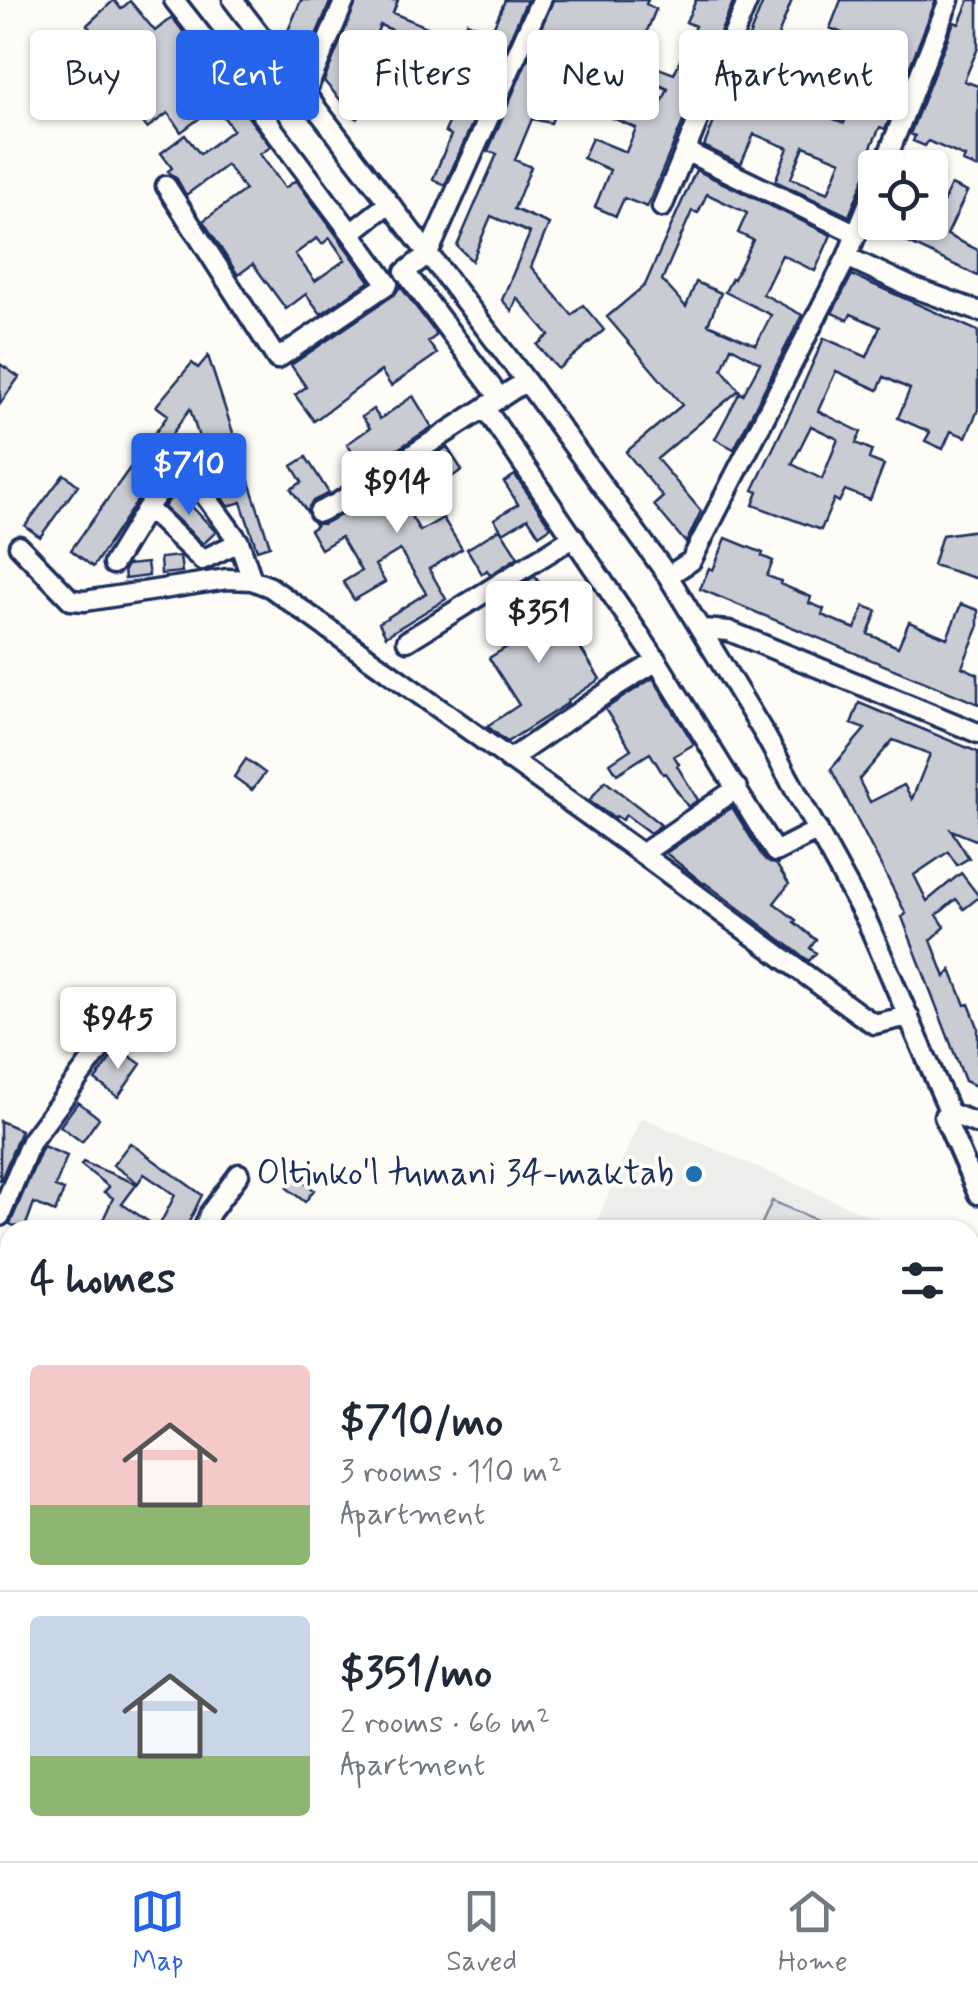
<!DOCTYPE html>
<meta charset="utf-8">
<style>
:root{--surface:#fff;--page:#f6f6f7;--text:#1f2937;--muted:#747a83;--line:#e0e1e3;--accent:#2563eb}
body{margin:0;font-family:Mynerve,sans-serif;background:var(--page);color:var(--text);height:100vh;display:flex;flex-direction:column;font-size:38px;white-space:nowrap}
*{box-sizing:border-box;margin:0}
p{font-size:32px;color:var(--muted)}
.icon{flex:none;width:55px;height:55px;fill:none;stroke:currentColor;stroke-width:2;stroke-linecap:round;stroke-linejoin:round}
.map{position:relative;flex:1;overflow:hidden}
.details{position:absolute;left:0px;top:1220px;width:980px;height:642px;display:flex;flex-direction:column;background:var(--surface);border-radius:30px 30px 0 0;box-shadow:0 2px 8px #0004}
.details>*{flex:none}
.banner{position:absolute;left:30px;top:30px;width:920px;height:90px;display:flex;gap:20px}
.tools{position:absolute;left:858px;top:150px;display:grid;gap:20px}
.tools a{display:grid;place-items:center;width:90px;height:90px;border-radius:10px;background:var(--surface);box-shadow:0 2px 8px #0004;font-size:50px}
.price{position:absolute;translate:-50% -85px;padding:0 22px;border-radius:10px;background:#fff;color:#222;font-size:32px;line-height:65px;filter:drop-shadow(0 2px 5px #0008)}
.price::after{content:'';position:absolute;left:50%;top:60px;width:30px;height:22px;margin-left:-15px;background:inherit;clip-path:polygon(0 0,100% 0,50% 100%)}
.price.selected{background:var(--accent);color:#fff}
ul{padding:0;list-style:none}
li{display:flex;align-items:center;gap:30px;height:250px;padding:0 30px}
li+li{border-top:2px solid var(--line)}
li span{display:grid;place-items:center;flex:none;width:280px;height:200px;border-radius:10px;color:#555}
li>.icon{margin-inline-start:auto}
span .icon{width:120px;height:120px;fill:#fffc;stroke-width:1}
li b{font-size:42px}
h2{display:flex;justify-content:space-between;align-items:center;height:120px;padding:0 30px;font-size:42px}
.tag{padding:0 35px;border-radius:10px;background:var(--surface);box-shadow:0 2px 8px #0004;font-size:35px;line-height:90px}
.tag.selected{background:var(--accent);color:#fff}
.menu{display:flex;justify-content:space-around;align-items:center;height:140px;border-top:2px solid var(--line);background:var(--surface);font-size:28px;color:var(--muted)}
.menu a{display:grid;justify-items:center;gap:5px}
.menu .selected{color:var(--accent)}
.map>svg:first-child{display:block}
.built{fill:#edeeec}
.green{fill:#e0e1e3;stroke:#7e88a0;stroke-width:2.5}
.building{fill:#c9ccd3;stroke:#1b2f5e;stroke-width:2.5;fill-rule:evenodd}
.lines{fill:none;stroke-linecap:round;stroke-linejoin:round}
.minor-casing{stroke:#1b2f5e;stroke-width:25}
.minor{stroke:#fdfcf7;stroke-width:18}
.poi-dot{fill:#1f6fb2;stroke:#fdfcf7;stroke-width:4}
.labels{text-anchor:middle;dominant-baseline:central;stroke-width:8;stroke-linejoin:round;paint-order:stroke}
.poi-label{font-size:35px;fill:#1b2f5e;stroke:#fdfcf7;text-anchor:end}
</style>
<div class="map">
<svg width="978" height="1861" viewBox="0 0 978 1861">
<rect width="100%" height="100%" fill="#fdfcf7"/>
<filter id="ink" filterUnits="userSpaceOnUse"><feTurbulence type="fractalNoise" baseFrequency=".01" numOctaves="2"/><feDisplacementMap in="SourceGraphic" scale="20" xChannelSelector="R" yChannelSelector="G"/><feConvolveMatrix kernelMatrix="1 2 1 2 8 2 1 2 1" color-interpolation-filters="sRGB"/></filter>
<g filter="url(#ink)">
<!-- built -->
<path class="built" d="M 641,1117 L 902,1230 L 593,1230 Z"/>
<!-- green -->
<path class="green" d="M 772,1201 L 840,1230 L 759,1230 Z"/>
<!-- building -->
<path class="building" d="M 114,0 L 121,9 L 130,1 L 155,31 L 172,17 L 271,147 L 260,154 L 285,188 L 296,180 L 370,281 L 321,314 L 306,294 L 286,309 L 253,264 L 238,275 L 203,221 L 245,190 L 227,165 L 186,195 L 177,179 L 168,171 L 172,168 L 161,153 L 185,135 L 200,154 L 233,130 L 216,106 L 181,132 L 168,113 L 147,128 L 122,94 L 144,78 L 111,37 L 102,44 L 87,25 ZM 317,238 L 322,244 L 330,238 L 345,260 L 315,281 L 295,254 Z
M 301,0 L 331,0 L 306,59 L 287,33 Z
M 357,0 L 398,0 L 393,13 L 434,30 L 435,28 L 460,38 L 467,22 L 491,33 L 505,0 L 527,0 L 445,185 L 433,179 L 451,135 L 445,132 L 456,107 L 410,87 L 416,74 L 402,69 L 414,39 L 380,25 L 370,49 L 390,58 L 369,108 L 357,119 L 324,81 Z
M 553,0 L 648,0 L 646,4 L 656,9 L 636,58 L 626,54 L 607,100 L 654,120 L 668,89 L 650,81 L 656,67 L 674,74 L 695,26 L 686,22 L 696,0 L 734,0 L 647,207 L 624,198 L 616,216 L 595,207 L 610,170 L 583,158 L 592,138 L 626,152 L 636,128 L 562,96 L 551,123 L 532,119 L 515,160 L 531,167 L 514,209 L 549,224 L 531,267 L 572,315 L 583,305 L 604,330 L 558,369 L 537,345 L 549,335 L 517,298 L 512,311 L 502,300 L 530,233 L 491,216 L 472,261 L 457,246 L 497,154 L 488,151 ZM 588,38 L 613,48 L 594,94 L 569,84 Z
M 764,0 L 792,0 L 775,43 L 804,55 L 799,68 L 832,82 L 819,113 L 844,123 L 855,95 L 877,104 L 896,56 L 830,28 L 841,0 L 936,0 L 887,125 L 885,129 L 880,127 L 871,147 L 876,150 L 849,216 L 775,181 L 788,148 L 754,134 L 741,164 L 704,146 ZM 804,146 L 841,161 L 828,193 L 791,178 Z
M 969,0 L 978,0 L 978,48 L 964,81 L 978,86 L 978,168 L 963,162 L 965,157 L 928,141 L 925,146 L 913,141 L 915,136 L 910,134 L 954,22 L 959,24 Z
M 696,170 L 831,235 L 815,271 L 782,255 L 763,294 L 802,315 L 734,449 L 715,439 L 740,392 L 743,395 L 760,363 L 731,347 L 722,369 L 739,390 L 657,459 L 701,511 L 686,543 L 654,505 L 663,497 L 626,452 L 682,405 L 607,317 L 645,285 ZM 707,194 L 747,213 L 738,233 L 753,240 L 734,279 L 732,278 L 725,292 L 771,315 L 756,345 L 708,324 L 721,293 L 696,282 L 686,307 L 662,280 L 692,211 L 698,213 Z
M 951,185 L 967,192 L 947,235 L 978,250 L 978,276 L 873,226 L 874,222 L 934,222 Z
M 852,275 L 978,331 L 978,410 L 966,437 L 951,431 L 943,449 L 925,441 L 930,432 L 898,418 L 910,389 L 884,377 L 878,390 L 836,371 L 818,411 L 861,432 L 856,443 L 872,450 L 869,459 L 884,465 L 870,500 L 845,490 L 839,502 L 834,499 L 821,530 L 753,505 L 758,492 L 753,490 L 796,401 L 824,338 L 867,357 L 880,327 L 851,314 L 848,320 L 832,313 ZM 811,426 L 838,439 L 822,479 L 792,464 Z
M 400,286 L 437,335 L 428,342 L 437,354 L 391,386 L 381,371 L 314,421 L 295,395 L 306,387 L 291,365 L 395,294 Z
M 208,356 L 270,546 L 257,550 L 241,502 L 228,506 L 215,488 L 190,409 L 153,460 L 163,467 L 137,501 L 93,567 L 71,550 L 168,415 L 156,406 L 192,363 L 198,368 Z
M 0,364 L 19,377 L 0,404 Z
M 413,396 L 432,427 L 365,470 L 347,444 L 370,428 L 362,417 L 373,409 L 380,419 Z
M 447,447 L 462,470 L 406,508 L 420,531 L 443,518 L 462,549 L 429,569 L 446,599 L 386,636 L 379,623 L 426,593 L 400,550 L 375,565 L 385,582 L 354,600 L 343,582 L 361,571 L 341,537 L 321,549 L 310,530 L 316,526 L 314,523 L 323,524 L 343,514 Z
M 306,457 L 329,493 L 313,501 L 307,512 L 291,489 L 302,482 L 292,466 Z
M 64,474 L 78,485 L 40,537 L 25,526 Z
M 515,475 L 551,527 L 539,535 L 528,518 L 503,533 L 494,519 L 518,504 L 504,482 Z
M 176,490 L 216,532 L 203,544 L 164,507 Z
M 500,529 L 518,557 L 490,575 L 487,570 L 482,574 L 467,549 Z
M 978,530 L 978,579 L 933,565 L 942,535 Z
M 726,538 L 763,553 L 762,556 L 773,561 L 767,576 L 781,581 L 780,584 L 811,597 L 809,603 L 824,609 L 822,615 L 855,629 L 864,606 L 877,611 L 868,634 L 898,647 L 909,622 L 947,638 L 961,604 L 978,610 L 978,628 L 962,667 L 978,674 L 978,704 L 700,589 L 709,568 L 713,570 Z
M 180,556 L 182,572 L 161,574 L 160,558 Z
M 147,563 L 149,576 L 125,579 L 124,570 L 127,565 Z
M 535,576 L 600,679 L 567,701 L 568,703 L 507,742 L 487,726 L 519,705 L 489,658 L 525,636 L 530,644 L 553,629 L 538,605 L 516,618 L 503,596 Z
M 653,678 L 694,744 L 674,756 L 679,764 L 677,766 L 698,800 L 688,807 L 665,773 L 663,774 L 650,753 L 617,774 L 610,763 L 631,749 L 605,709 Z
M 859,703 L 978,752 L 978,841 L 951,830 L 969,858 L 957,865 L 948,852 L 914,875 L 927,901 L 961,873 L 978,895 L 978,898 L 964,909 L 956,899 L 937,915 L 945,927 L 931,940 L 945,977 L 951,970 L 965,1005 L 969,1004 L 978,1027 L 978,1087 L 965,1081 L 902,917 L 906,914 L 831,769 L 865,729 L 851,724 ZM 893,740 L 930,754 L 912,799 L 904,785 L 870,802 L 859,780 Z
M 246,759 L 265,773 L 252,790 L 234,777 Z
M 605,781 L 640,808 L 661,825 L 650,833 L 626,815 L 622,820 L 616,816 L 614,818 L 589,801 Z
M 732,807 L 764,859 L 770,863 L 776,864 L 789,884 L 774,903 L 796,920 L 794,922 L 816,940 L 810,948 L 816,953 L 809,961 L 705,883 L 704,884 L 666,853 Z
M 118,1048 L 141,1064 L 118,1097 L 95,1080 Z
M 78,1102 L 99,1118 L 82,1142 L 60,1126 Z
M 0,1121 L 21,1130 L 1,1180 L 0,1180 Z
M 130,1143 L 202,1195 L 185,1230 L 132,1230 L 111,1220 L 107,1225 L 102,1222 L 113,1198 L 104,1192 L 109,1187 L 81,1165 L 83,1162 L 137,1184 L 122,1204 L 158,1228 L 175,1195 L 144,1174 L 138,1183 L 113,1165 Z
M 43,1146 L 67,1156 L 55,1187 L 64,1190 L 55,1212 L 34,1203 L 24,1230 L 10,1224 Z
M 296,1176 L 314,1190 L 305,1202 L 287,1188 Z"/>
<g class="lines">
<defs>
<path id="minor" d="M 174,0 L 225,65 L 261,36
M 233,0 L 526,381 L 668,576 L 765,735 L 867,921 L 950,1113 L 944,1116 L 978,1194
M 225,65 L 351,233
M 305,94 L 345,0
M 685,151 L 857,234
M 883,168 L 949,0
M 166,186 L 277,359 L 388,284 L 351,233 L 389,203
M 662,207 L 748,0
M 847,257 L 909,286 L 978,311
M 500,398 L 405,272 L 428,254 L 541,0
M 485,408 L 657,661 L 618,685 L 509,760
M 147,508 L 202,560 L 239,542 L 252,580
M 319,512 L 336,504 L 526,381
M 19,546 L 71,600 L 85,601 L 227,579 L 252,580 L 270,587 L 642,854 L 859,1014 L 874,1024 L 909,1016
M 113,564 L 147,508 L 170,477 L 190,475 L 239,542
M 668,576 L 691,561 L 847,257 L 875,187
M 702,629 L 729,631 L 978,733
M 407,641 L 574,537
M 657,661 L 775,852 L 818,830
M 642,854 L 737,788
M 950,1113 L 978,1124
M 0,1216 L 31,1141 L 98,1052
M 203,1230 L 210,1213 L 239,1174
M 970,1269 L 978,1258
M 0,1465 L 10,1470
M 970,1602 L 972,1599
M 0,1685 L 10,1689
M 970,1781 L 978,1786
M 58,1852 L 61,1861
M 394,1852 L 414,1861
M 889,1852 L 909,1861"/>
</defs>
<!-- minor casing -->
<use href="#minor" class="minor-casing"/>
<!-- minor -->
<use href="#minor" class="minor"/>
</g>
</g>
<!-- markers -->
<circle class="poi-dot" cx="694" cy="1174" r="10"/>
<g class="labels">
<!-- poi labels -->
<g class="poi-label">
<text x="674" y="1174">Oltinko'l tumani 34-maktab</text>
</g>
</g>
</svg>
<div class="tools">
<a><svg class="icon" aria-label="locate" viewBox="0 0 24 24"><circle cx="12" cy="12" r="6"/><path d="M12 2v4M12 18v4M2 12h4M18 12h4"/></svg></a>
</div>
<b class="price selected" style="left:189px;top:518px">$710</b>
<b class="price" style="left:397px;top:536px">$914</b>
<b class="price" style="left:539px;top:666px">$351</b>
<b class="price" style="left:118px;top:1072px">$945</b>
<div class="banner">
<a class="tag">Buy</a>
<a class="tag selected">Rent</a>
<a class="tag">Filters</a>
<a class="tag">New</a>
<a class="tag">Apartment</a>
</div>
<section class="details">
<h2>4 homes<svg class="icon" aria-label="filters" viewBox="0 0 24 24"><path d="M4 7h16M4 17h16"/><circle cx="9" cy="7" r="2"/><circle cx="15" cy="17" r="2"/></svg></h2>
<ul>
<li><span style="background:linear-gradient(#f6c9c9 70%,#8fb573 0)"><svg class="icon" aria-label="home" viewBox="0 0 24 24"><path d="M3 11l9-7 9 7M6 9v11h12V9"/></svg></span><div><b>$710/mo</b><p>3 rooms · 110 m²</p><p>Apartment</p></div></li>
<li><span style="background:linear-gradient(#c9d6e8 70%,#8fb573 0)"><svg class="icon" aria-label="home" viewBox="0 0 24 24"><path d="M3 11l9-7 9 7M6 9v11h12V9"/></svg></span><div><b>$351/mo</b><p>2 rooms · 66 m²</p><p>Apartment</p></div></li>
</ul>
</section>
</div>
<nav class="menu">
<a class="selected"><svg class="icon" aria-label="map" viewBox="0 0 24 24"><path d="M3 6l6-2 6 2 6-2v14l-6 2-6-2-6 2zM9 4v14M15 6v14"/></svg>Map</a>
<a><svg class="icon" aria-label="saved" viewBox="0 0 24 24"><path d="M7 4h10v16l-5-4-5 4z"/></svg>Saved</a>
<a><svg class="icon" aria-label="home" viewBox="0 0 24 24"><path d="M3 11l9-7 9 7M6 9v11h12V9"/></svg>Home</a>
</nav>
